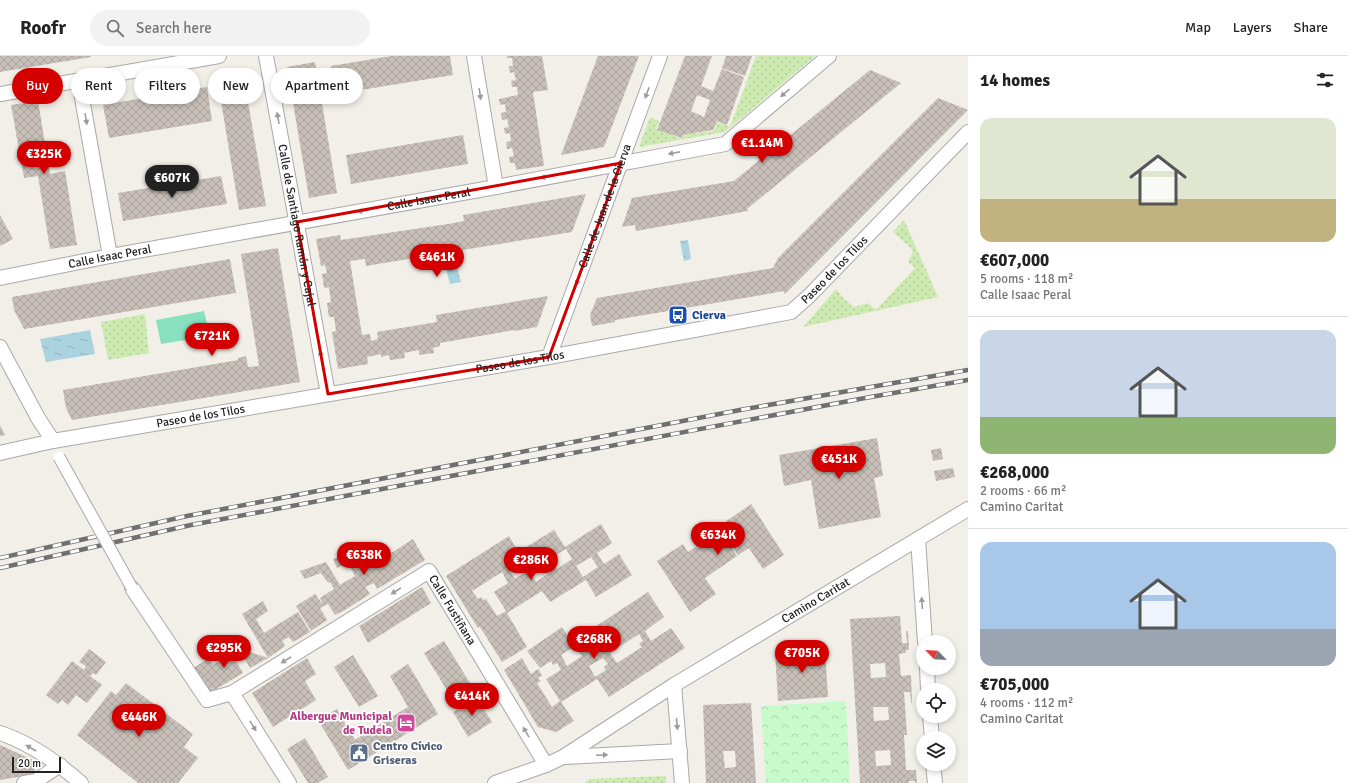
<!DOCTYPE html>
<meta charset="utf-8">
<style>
:root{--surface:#fff;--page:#f2f2f2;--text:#222;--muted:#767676;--line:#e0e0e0;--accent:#d40000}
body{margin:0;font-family:Signika,sans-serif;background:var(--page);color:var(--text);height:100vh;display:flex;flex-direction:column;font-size:15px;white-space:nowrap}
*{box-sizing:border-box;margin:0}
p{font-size:13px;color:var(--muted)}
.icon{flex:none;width:22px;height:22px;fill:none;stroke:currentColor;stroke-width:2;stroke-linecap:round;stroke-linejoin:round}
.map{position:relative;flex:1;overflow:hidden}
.panel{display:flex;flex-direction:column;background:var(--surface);width:380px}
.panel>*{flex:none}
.top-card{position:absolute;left:12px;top:12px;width:380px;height:36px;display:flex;gap:8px}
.needle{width:26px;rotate:295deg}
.tools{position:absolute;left:916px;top:579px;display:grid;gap:8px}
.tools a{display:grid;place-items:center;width:40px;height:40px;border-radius:50%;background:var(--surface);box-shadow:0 2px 6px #0003;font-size:20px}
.scale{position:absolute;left:12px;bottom:10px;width:49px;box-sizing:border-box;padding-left:4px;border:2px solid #222;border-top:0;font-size:11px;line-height:14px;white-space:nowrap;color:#222;-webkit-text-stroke:3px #fff;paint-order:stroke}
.price{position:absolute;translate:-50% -34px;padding:0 9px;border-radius:14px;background:var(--accent);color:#fff;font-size:13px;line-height:26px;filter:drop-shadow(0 1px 2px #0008)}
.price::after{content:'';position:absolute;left:50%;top:24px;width:12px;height:9px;margin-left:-6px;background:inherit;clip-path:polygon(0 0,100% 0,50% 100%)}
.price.on{background:#222;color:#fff}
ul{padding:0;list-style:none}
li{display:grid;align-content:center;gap:8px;height:212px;padding:0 12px}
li+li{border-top:1px solid var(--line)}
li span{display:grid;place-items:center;height:124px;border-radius:12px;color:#555}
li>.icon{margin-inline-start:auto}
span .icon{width:72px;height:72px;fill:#fffc;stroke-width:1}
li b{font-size:17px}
h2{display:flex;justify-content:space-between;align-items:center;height:48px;padding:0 12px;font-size:17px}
.tag{padding:0 14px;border-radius:18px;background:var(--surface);box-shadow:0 2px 6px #0003;font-size:14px;line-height:36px}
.tag.on{background:var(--accent);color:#fff}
header{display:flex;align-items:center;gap:24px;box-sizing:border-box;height:56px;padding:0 20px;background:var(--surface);border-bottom:1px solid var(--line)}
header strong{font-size:19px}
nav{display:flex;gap:22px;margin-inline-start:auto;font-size:14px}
.search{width:280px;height:36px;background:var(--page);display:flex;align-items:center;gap:10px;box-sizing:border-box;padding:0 14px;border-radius:22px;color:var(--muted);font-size:15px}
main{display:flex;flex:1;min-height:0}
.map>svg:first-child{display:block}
.grass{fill:url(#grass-dots)}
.park{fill:url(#park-crowns)}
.pitch{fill:#88e0be}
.water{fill:url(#water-ripples)}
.building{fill:url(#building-cross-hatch);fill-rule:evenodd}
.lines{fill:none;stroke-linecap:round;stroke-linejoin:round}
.minor-casing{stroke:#a9a9a9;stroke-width:16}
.minor{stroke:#fff;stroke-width:14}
.rail-casing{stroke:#707070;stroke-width:4.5}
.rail{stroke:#fff;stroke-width:3;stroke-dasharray:9;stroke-linecap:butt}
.pedestrian-bridge-casing{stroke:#a9a9a9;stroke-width:13;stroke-linecap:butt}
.pedestrian-bridge{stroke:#fff;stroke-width:11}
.oneway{fill:#9c9c9c}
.marked{fill:none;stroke:#d40000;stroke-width:3;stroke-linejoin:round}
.labels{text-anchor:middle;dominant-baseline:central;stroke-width:3.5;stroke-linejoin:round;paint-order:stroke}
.street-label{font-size:12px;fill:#222;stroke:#fff}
.transit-label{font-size:12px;font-weight:bold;fill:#164399;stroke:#fff;text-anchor:start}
.hotel-label{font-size:12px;font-weight:bold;fill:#b23c85;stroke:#fff;text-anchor:end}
.service-label{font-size:12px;font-weight:bold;fill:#4e5e75;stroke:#fff;text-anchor:start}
</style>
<header>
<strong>Roofr</strong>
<div class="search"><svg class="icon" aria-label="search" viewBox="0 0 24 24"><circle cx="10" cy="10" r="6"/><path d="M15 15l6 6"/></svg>Search here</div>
<nav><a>Map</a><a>Layers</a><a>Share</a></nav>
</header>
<main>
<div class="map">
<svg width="968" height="727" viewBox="0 0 968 727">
<defs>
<pattern id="grass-dots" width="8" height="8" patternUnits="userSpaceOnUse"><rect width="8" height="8" fill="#cdebb0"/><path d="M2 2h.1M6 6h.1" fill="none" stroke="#b0c997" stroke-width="1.8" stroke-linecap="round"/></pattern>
<pattern id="park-crowns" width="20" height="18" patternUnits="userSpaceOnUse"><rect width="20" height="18" fill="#c8facc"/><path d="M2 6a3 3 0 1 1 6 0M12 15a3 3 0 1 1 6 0" fill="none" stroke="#acd6af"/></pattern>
<pattern id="water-ripples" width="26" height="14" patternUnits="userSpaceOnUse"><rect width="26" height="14" fill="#aad3df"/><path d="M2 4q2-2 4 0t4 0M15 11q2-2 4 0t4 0" fill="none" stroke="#92b5bf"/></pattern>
<pattern id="building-cross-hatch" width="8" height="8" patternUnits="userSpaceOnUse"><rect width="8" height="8" fill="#c7bfb8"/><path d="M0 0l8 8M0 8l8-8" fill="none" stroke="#aba49e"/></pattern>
</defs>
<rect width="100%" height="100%" fill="#f2efe9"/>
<!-- grass -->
<path class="grass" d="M 756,0 L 815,0 L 725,76 L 639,91 L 650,61 L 659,65 L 656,73 L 682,83 L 684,79 L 714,75 L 717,66 L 730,71 Z
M 904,164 L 938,241 L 803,271 L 836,233 L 844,243 L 854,251 L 868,247 L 876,254 L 915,212 L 908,206 L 913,196 L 910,191 L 893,176 Z
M 145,258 L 149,297 L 108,304 L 101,266 Z
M 666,720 L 666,727 L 584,727 L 590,723 Z"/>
<!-- park -->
<path class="park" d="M 846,645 L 850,727 L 766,727 L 761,650 Z"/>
<!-- pitch -->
<path class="pitch" d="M 204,255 L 210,280 L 161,288 L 156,264 Z"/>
<!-- water -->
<path class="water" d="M 688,184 L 691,203 L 684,205 L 680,185 Z
M 457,211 L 461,226 L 450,228 L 446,213 Z
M 90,274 L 95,298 L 46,306 L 40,283 Z"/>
<!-- building -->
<path class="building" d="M 0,0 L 91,0 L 91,1 L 0,16 Z
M 391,0 L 450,0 L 453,19 L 336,38 L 331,10 Z
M 507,0 L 542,0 L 548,34 L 533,36 L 544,110 L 516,114 L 515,107 L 510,107 L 509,101 L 514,100 L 512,92 L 507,93 L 506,86 L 511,85 L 510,77 L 505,78 L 504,72 L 509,71 L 507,63 L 502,64 L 501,57 L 506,56 L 505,48 L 500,49 L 499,43 L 518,39 L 517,31 L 512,31 L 511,25 L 516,24 L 514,16 L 510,17 L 509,10 L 513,10 L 512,2 L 507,2 Z
M 598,0 L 639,0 L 604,91 L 561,99 Z
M 685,0 L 712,0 L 701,30 L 713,35 L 722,13 L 744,21 L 727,69 L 717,65 L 713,74 L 683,79 L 682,82 L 657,74 ZM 697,39 L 710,44 L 704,61 L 691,55 Z
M 726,0 L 752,0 L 745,20 L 722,12 Z
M 315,6 L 337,137 L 309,142 L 287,11 Z
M 870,14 L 901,27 L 747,153 L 748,155 L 636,175 L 635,169 L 622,171 L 632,142 L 734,125 Z
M 243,17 L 266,150 L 239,154 L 217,21 Z
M 207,31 L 212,65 L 109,82 L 103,49 Z
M 938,42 L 968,54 L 785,238 L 783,235 L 762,239 L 615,264 L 615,266 L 592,270 L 590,259 L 597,242 L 773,212 L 778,202 Z
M 38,45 L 50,118 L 65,115 L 77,189 L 50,193 L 38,120 L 24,122 L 11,49 Z
M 463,79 L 468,108 L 351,128 L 346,99 Z
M 221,120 L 227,148 L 123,165 L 118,137 Z
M 586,138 L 572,176 L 366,210 L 365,203 L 350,205 L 362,279 L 370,278 L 371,285 L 378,283 L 377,276 L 437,266 L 436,259 L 548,240 L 537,271 L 514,275 L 514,274 L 440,287 L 440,290 L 433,292 L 434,297 L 419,299 L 419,294 L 404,297 L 405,302 L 390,304 L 389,299 L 381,301 L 381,298 L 367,301 L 368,308 L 338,313 L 332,276 L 336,275 L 334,261 L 329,261 L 327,247 L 331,246 L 330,239 L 329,231 L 324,232 L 322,218 L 327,217 L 325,209 L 321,210 L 316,183 L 340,179 L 341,184 L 448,168 L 464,165 L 463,159 Z
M 0,159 L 13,183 L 0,190 Z
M 278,192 L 300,326 L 72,364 L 66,352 L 63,334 L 238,304 L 238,302 L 246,300 L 248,311 L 259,310 L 241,198 Z
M 230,203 L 236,237 L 24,273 L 14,254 L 12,241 Z
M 0,369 L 5,379 L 0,380 Z
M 877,382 L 883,420 L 874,422 L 881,461 L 819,473 L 811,424 L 784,430 L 779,399 Z
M 941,392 L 943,403 L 933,405 L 931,394 Z
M 953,412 L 955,421 L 936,425 L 934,415 Z
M 751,448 L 784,499 L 763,513 L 749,492 L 738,499 L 722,476 L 737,500 L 705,522 L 716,538 L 690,556 L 657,505 L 683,488 L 688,496 L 721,474 L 718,471 Z
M 601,468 L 612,487 L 597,497 L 604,508 L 619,498 L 632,519 L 596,541 L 586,524 L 550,546 L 542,535 L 507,557 L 527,591 L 502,606 L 480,571 L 478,572 L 446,520 L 509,480 L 518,496 L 554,474 L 565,491 ZM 566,493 L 572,503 L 557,513 L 551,502 ZM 591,501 L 598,511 L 583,521 L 576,510 ZM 523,503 L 530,515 L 545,506 L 551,516 L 536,526 L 529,514 L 515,523 L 508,512 ZM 502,516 L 508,527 L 494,536 L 506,555 L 497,560 L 486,543 L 483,544 L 481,541 L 478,543 L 472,535 Z
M 413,483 L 425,504 L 377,533 L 374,527 L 365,531 L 370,538 L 345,554 L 335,559 L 328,548 L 324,550 L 320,542 L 334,533 L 330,526 L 328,527 L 321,517 L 305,523 L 300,515 L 326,506 L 340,529 L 355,520 L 348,507 L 337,512 L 333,503 L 350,497 L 362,516 Z
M 422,531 L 431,547 L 368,587 L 359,570 Z
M 648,536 L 664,561 L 645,575 L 651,585 L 671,572 L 685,592 L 609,641 L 597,623 L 561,646 L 574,665 L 556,676 L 538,671 L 504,614 L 522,602 L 531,618 L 538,613 L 542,619 L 538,622 L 541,625 L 537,627 L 552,651 L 560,645 L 546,623 L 561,614 L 557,607 L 553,609 L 551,605 L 540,612 L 527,595 L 562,571 L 572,586 ZM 639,578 L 643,585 L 639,588 L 642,591 L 617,607 L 610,597 ZM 575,590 L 582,600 L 567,610 L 561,599 ZM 603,602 L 608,608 L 604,611 L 606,614 L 595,621 L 589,610 Z
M 315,538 L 324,550 L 320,552 L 327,564 L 311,575 L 296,550 Z
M 263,545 L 268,555 L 256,563 L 264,577 L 298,556 L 310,576 L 293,586 L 289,581 L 285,583 L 282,585 L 285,590 L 268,602 L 242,558 Z
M 900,560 L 902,587 L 907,587 L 906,575 L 908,575 L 909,594 L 906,594 L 906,597 L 899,598 L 901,620 L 911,619 L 912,647 L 911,647 L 910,636 L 904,636 L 907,679 L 904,679 L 906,714 L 916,714 L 917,727 L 915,727 L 915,725 L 909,725 L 909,727 L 860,727 L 850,563 ZM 885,607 L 886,621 L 871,622 L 870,608 ZM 873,651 L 888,651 L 889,664 L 874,665 ZM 890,694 L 891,709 L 876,710 L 875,695 Z
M 444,585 L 473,632 L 453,644 L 424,597 Z
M 231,590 L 268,602 L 250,612 L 243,600 L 239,603 L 236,605 L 243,617 L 208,638 L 192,613 L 209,602 L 213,609 L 231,598 L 232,599 L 235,596 Z
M 825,592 L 828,641 L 778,645 L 775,596 Z
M 89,593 L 106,606 L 96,619 L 93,617 L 90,620 L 102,629 L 87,647 L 76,639 L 68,649 L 62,644 L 58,648 L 46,639 L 72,605 L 84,614 L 86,610 L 79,606 Z
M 353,599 L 378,640 L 359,651 L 334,611 Z
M 307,602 L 316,618 L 305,625 L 316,644 L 273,671 L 252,637 Z
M 408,608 L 438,658 L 348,714 L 318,664 L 337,653 L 355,684 L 408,651 L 390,620 Z
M 126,627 L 193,678 L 184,691 L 198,702 L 178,727 L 138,727 L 77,679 L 111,635 L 116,639 Z
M 477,642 L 492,666 L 468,681 L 453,656 Z
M 751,647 L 756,727 L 706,727 L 703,649 ZM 723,695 L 735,695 L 736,711 L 725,712 Z
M 305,682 L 328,721 L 318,727 L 308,727 L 287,693 Z
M 0,689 L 33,704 L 35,718 L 0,724 Z"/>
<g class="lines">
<defs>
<g id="minor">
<path id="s1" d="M 266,0 L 328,338"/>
<path d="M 474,0 L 496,131"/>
<path d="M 79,25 L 110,200"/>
<path d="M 0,38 L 219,0"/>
<path id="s2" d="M 0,222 L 110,200 L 496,131 L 725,88 L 829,0"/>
<path d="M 0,291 L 38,362 L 53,385"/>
<path id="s3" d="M 549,301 L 660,0"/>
<path id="s4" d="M 0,397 L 53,385 L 549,301 L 791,256 L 809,240 L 968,76"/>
<path d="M 918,483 L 925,586"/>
<path id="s5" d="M 132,532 L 207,644 L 232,637 L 429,515 L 546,709"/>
<path d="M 927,612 L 928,634"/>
<path d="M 674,629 L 682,727"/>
<path d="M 232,637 L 289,727"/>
<path d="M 930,660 L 932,682"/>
<path d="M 0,677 C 30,687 57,706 81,727"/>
<path d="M 565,701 L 680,695"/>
<path d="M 933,708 L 935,727"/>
<path d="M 24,727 L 36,725 L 60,709"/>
<path id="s6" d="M 495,727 L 546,709 L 563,701 L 674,629 L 968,453"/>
</g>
</defs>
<!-- minor casing -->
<use href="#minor" class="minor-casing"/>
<!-- minor -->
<use href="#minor" class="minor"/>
<defs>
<path id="rail" d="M 0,502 L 187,460 L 740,354 L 968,314
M 0,512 L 191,469 L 865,342 L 968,324"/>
</defs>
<!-- rail casing -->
<use href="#rail" class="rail-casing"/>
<!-- rail -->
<use href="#rail" class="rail"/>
<defs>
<path id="pedestrian-bridge" d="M 59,401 L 132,532"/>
</defs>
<!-- pedestrian-bridge casing -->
<use href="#pedestrian-bridge" class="pedestrian-bridge-casing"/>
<!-- pedestrian-bridge -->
<use href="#pedestrian-bridge" class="pedestrian-bridge"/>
</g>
<!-- one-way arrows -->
<defs><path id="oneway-solid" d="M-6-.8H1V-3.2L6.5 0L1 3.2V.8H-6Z"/></defs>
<g class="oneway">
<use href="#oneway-solid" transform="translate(647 37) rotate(110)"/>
<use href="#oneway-solid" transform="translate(785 37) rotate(140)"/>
<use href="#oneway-solid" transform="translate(480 38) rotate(81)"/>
<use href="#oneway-solid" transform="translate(278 62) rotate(-100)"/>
<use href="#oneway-solid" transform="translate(86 63) rotate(80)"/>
<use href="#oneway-solid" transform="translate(674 97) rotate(169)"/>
<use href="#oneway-solid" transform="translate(546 121) rotate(169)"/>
<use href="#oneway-solid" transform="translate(363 155) rotate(170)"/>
<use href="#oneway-solid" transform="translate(578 224) rotate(110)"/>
<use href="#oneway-solid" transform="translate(321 300) rotate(-100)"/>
<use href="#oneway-solid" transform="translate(396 535) rotate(148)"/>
<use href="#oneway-solid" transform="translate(922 547) rotate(-94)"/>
<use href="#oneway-solid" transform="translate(286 604) rotate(148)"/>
<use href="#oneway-solid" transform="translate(677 668) rotate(85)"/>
<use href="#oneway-solid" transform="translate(253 670) rotate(58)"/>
<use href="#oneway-solid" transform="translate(526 676) rotate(-121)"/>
<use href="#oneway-solid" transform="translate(31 692) rotate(-150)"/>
<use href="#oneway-solid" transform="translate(602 699) rotate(-3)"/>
</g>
<!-- marked area -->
<path class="marked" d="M 621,107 L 549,301 L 328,338 L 297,166 Z"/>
<!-- icons -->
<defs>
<symbol id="bus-square" viewBox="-11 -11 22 22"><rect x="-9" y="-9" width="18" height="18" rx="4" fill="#1a4fb4" stroke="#fff"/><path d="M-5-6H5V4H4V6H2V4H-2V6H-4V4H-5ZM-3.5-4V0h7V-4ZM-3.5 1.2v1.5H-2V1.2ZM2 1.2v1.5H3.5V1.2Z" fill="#fff"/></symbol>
<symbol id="hotel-square" viewBox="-11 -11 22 22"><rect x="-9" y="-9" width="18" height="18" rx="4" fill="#d1479c" stroke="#fff"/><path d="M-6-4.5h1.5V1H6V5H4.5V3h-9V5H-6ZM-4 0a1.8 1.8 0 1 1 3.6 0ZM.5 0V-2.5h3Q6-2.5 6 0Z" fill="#fff"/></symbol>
<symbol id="civic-square" viewBox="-11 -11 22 22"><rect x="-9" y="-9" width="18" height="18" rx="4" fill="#5c6f8a" stroke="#fff"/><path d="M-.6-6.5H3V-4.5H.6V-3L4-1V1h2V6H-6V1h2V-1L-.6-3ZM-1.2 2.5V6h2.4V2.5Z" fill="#fff"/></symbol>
</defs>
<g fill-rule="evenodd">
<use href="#bus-square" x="667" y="248" width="22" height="22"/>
<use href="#hotel-square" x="395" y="656" width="22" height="22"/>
<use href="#civic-square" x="348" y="686" width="22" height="22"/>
</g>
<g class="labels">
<!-- street labels -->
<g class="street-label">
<text stroke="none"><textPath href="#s2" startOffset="436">Calle Isaac Peral</textPath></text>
<text stroke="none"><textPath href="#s3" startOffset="161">Calle de Juan de la Cierva</textPath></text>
<text stroke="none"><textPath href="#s1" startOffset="172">Calle de Santiago Ramón y Cajal</textPath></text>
<text stroke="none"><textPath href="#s2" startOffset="112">Calle Isaac Peral</textPath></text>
<text stroke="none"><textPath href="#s4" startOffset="864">Paseo de los Tilos</textPath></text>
<text stroke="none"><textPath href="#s4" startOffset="528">Paseo de los Tilos</textPath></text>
<text stroke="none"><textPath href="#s4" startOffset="204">Paseo de los Tilos</textPath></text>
<text stroke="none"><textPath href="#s6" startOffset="370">Camino Caritat</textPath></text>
<text stroke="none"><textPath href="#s5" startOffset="438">Calle Fustiñana</textPath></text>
</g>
<!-- transit labels -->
<g class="transit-label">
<text x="692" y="259">Cierva</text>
</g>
<!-- hotel labels -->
<g class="hotel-label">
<text x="392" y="660">Albergue Municipal<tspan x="392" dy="14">de Tudela</tspan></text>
</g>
<!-- service labels -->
<g class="service-label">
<text x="373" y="690">Centro Cívico<tspan x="373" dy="14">Griseras</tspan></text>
</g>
</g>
</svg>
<div class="tools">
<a><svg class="needle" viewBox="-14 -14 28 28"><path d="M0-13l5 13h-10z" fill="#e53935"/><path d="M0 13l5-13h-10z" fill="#767676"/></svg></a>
<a><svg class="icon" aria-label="locate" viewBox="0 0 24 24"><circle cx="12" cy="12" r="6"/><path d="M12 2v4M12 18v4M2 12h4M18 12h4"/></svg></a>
<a><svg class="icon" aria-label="layers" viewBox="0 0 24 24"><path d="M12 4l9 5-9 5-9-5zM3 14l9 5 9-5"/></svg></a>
</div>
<div class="scale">20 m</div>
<b class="price" style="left:762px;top:108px">€1.14M</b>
<b class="price" style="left:44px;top:119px">€325K</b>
<b class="price on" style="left:172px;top:143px">€607K</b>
<b class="price" style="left:437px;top:222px">€461K</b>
<b class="price" style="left:212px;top:301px">€721K</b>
<b class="price" style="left:839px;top:424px">€451K</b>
<b class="price" style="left:718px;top:500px">€634K</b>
<b class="price" style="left:364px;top:520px">€638K</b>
<b class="price" style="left:531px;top:525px">€286K</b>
<b class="price" style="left:594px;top:604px">€268K</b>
<b class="price" style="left:224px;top:613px">€295K</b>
<b class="price" style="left:802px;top:618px">€705K</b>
<b class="price" style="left:472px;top:661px">€414K</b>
<b class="price" style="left:139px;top:682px">€446K</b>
<div class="top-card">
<a class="tag on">Buy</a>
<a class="tag">Rent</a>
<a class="tag">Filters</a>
<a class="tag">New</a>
<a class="tag">Apartment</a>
</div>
</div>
<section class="panel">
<h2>14 homes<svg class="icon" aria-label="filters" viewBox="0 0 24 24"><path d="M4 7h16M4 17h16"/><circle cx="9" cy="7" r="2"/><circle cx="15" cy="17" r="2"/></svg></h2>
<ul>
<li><span style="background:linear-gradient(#dfe7d0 65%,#c2b280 0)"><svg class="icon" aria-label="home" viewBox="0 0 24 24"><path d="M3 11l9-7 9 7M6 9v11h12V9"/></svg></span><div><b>€607,000</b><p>5 rooms · 118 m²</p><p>Calle Isaac Peral</p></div></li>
<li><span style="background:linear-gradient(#c9d6e8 70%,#8fb573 0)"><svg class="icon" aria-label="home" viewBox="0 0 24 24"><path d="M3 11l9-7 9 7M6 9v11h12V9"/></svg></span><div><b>€268,000</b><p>2 rooms · 66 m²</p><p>Camino Caritat</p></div></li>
<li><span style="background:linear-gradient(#a9c7e8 70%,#9aa5b1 0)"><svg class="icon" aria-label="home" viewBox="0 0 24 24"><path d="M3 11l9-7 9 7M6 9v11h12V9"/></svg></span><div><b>€705,000</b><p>4 rooms · 112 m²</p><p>Camino Caritat</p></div></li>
</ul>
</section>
</main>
